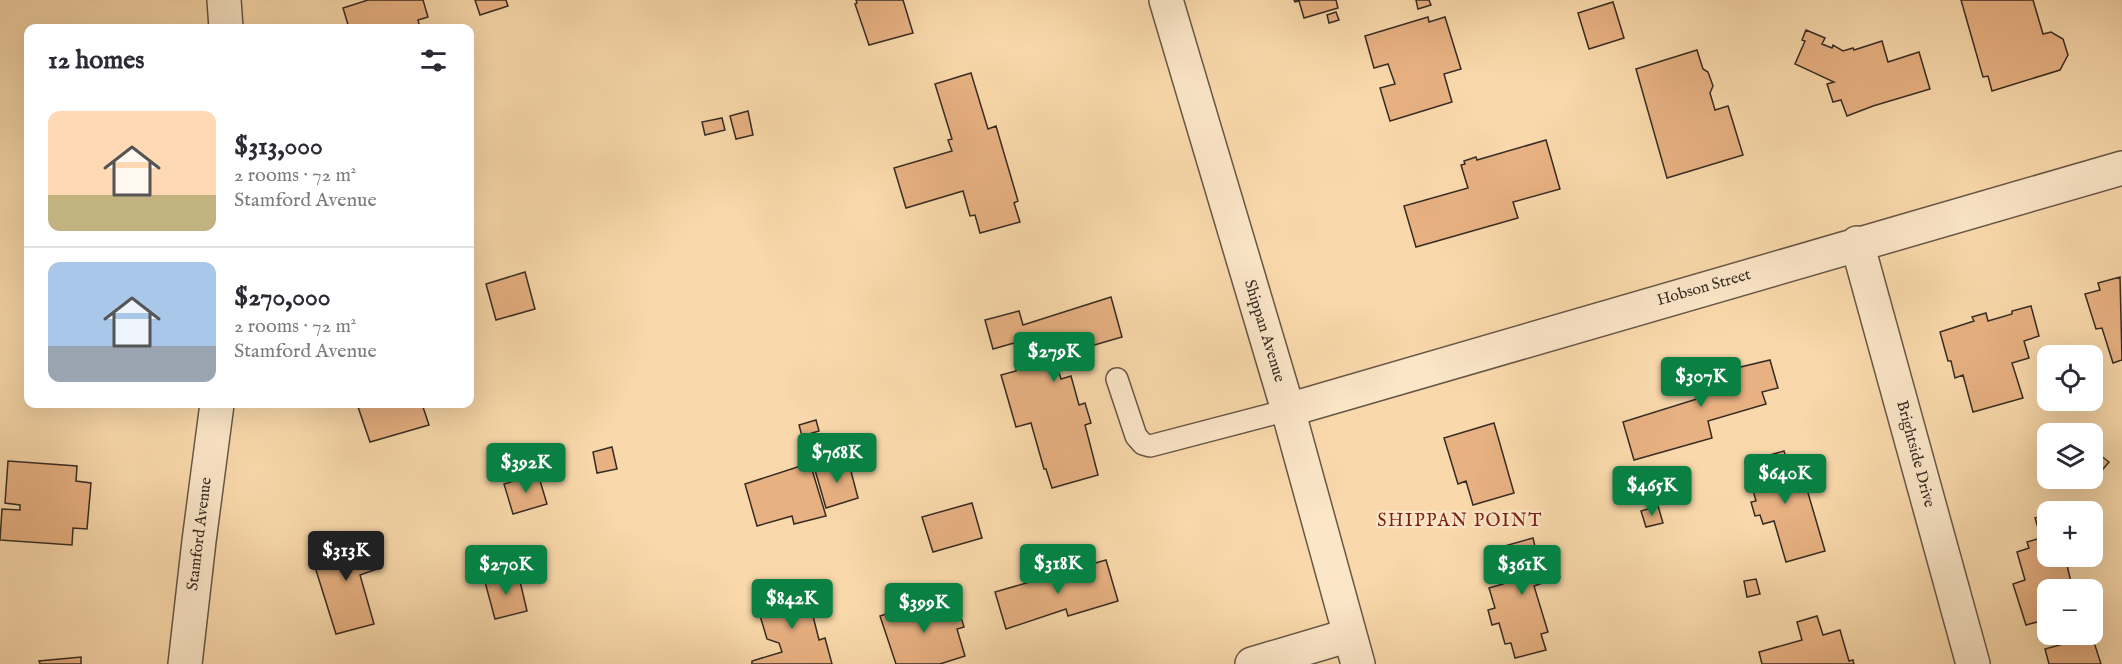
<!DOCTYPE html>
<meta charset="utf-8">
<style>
:root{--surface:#fff;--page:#f2f2f3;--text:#2b2b33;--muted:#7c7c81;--line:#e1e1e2;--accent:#0b8043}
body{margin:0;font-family:"IM FELL English",serif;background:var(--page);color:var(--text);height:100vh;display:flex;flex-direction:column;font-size:22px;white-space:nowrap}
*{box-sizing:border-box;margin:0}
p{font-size:20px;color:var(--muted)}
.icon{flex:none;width:33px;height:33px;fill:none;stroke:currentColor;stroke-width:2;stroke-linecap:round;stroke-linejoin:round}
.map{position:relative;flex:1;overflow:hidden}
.side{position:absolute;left:24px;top:24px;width:450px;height:384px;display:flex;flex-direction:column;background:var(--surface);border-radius:12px;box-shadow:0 6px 24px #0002}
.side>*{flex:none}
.controls{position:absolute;left:2037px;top:345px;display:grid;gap:12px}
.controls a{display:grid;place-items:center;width:66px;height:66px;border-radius:12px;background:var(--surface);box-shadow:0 6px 24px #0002;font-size:30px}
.price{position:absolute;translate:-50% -51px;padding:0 14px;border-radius:6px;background:var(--accent);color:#fff;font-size:20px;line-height:39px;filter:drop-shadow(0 2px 3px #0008)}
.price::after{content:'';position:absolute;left:50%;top:36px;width:18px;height:14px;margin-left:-9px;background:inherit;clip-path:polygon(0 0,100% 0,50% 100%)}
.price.current{background:#222;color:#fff}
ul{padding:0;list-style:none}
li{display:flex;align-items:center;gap:18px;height:150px;padding:0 24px}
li+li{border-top:2px solid var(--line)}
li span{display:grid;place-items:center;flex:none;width:168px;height:120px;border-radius:12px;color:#555}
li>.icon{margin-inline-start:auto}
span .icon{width:72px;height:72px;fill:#fffc;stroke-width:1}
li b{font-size:26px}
h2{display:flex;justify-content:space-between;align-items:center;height:72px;padding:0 24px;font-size:26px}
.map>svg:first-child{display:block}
.building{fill:#e8b182;stroke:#362c24;stroke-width:1.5}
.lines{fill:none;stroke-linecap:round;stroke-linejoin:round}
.service-casing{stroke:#675746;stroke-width:24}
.minor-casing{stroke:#675746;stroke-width:36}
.service{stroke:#fbe6c8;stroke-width:21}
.minor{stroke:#fbe6c8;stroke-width:33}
.labels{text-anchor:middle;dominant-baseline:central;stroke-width:4.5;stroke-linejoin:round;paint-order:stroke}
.street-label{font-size:16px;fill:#362c24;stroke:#fbe6c8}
.neighbourhood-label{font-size:18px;letter-spacing:1.5px;fill:#7a1f14;stroke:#fbe6c8}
</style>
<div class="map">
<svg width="2122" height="664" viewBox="0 0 2122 664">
<rect width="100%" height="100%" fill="#f9d9ab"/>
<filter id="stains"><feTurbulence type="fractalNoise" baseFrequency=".00333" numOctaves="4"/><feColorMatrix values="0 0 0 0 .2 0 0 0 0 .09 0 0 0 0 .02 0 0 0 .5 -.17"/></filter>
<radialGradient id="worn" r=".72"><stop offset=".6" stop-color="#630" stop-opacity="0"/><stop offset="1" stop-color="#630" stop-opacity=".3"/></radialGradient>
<!-- building -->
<path class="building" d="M 368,0 L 423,0 L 428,17 L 418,20 L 420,28 L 349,28 L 343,8 Z
M 475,0 L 506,0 L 508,6 L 480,15 Z
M 856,0 L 903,0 L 913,33 L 869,45 L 855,4 L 857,3 Z
M 1294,0 L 1336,0 L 1338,8 L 1304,18 L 1299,1 L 1295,2 Z
M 1416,0 L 1429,0 L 1431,5 L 1418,9 Z
M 1961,0 L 2033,0 L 2043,34 L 2051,32 L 2063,39 L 2068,55 L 2060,70 L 1992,91 L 1988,76 L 1983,77 Z
M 1613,2 L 1624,38 L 1589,49 L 1578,13 Z
M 1336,12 L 1339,20 L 1329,23 L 1327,15 Z
M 1428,17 L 1429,22 L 1445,17 L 1461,69 L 1444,74 L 1452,102 L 1390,121 L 1380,88 L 1395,84 L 1388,64 L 1374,68 L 1365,36 Z
M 1806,30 L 1825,38 L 1822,44 L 1832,48 L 1833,45 L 1843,51 L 1853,48 L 1854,50 L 1882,41 L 1888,62 L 1919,52 L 1930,89 L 1873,106 L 1847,116 L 1841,100 L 1833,102 L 1827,84 L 1834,82 L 1795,64 L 1805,41 L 1802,40 Z
M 1697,50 L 1703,69 L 1708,72 L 1713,86 L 1710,93 L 1715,110 L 1728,106 L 1743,155 L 1667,178 L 1636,69 Z
M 971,73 L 988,129 L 996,126 L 1018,201 L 1014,203 L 1020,222 L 980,233 L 975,215 L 970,216 L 963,191 L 906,208 L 894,168 L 952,151 L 948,140 L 952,139 L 935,84 Z
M 748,111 L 753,135 L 736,139 L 730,116 Z
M 722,118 L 725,130 L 705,135 L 702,122 Z
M 1546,140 L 1560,189 L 1513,202 L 1518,218 L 1416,247 L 1404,206 L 1468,188 L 1461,165 L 1465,164 L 1464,161 L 1476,157 L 1477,160 Z
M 525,272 L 535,309 L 496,320 L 486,284 Z
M 2120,277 L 2122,360 L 2113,363 L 2102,328 L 2096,329 L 2085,294 L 2100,290 L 2098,283 Z
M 1111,297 L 1122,337 L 1077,350 L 1076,347 L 1053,354 L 1061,379 L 1071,376 L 1079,405 L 1085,403 L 1091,423 L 1085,425 L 1098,475 L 1052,488 L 1046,469 L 1044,469 L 1031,423 L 1016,427 L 1001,375 L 1016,371 L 1016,367 L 1020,366 L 1014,343 L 993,349 L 985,320 L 1019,311 L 1023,325 Z
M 2031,306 L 2039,336 L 2024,341 L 2029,358 L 2012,363 L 2023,398 L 1973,412 L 1963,375 L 1955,378 L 1951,361 L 1948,361 L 1940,332 L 1974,321 L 1972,317 L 1986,313 L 1988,321 L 2012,314 L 2012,311 Z
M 1770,360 L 1778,388 L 1762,392 L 1766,404 L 1708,421 L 1712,438 L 1634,460 L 1623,422 L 1700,398 L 1693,373 L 1730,362 L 1732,369 Z
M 357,404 L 422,404 L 429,425 L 370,442 Z
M 816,420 L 819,431 L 802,436 L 799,425 Z
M 1494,423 L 1514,493 L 1473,505 L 1466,481 L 1458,484 L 1444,438 Z
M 833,446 L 838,463 L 819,468 L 815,451 Z
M 612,447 L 617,469 L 597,473 L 593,452 Z
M 1784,451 L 1790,471 L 1801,469 L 1825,551 L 1786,562 L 1774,521 L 1763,524 L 1760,515 L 1755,516 L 1751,502 L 1756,501 L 1745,462 Z
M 2096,452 L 2109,462 L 2098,475 L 2092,470 L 2092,457 Z
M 848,460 L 858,498 L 826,508 L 815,470 Z
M 8,461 L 77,466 L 76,481 L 91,483 L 87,529 L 73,528 L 72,545 L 0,540 L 2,509 L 20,510 L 20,505 L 5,503 Z
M 810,463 L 826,516 L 794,524 L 792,516 L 757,526 L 745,484 Z
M 538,474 L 547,504 L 513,514 L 504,484 Z
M 972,503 L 982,538 L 933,552 L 922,517 Z
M 1658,506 L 1663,523 L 1646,527 L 1641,511 Z
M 2048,514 L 2048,556 L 2065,556 L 2072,587 L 2092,581 L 2098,604 L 2092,606 L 2092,590 L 2048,590 L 2048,619 L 2026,625 L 2013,584 L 2025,580 L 2017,552 L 2029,548 L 2027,542 L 2041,538 L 2035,518 Z
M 360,537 L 361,540 L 368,538 L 377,569 L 360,575 L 374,624 L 336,634 L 310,551 Z
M 1533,538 L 1537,555 L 1552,551 L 1560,577 L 1534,586 L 1548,632 L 1541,634 L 1546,650 L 1515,658 L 1511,643 L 1505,644 L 1499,623 L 1492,625 L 1488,610 L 1495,608 L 1489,588 L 1503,584 L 1494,549 Z
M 1106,560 L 1118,601 L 1068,616 L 1066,609 L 1006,629 L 995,592 Z
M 518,573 L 527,611 L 495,619 L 485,582 Z
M 1756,579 L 1760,594 L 1747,597 L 1744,581 Z
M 778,588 L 808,596 L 819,640 L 825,638 L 832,664 L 751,664 L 752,664 L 752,661 L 782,652 L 779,643 L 767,639 L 758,609 Z
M 923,602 L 926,609 L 949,602 L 950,607 L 957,605 L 964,627 L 957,629 L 965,656 L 940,664 L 896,664 L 880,616 Z
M 1817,616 L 1823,635 L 1840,630 L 1849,661 L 1853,660 L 1854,664 L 1762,664 L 1759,652 L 1802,640 L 1797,622 Z
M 2092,636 L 2101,664 L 2049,664 L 2045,649 Z
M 81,657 L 81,664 L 40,664 L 39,661 Z"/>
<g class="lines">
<defs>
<path id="service" d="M 1117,379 L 1136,436 L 1143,444 L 1150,446 L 1288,410"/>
<path id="minor" d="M 224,0 L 226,28
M 1166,0 L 1288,410 L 1358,664
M 1857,243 L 1973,664
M 1288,410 L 2122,168
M 185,664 L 199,541 L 217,404
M 1252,664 L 1350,635"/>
</defs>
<!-- service casing -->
<use href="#service" class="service-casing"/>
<!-- minor casing -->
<use href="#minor" class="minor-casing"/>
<!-- service -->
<use href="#service" class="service"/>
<!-- minor -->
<use href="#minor" class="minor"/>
</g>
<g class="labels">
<!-- street labels -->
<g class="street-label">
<text transform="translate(1704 288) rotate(-16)">Hobson Street</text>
<text transform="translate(1264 331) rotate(73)">Shippan Avenue</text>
<text transform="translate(1915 454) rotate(75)">Brightside Drive</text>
<text transform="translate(200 534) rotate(-83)">Stamford Avenue</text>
</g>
<!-- neighbourhood labels -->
<g class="neighbourhood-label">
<text x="1460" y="521">SHIPPAN POINT</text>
</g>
</g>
<rect width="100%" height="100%" filter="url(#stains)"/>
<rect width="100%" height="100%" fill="url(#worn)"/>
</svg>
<div class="controls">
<a><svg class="icon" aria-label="locate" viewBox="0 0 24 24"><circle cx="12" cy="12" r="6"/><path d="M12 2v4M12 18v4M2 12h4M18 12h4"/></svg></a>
<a><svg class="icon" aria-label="layers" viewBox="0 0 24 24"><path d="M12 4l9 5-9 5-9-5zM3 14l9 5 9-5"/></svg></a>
<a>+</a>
<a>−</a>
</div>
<b class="price" style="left:1054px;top:383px">$279K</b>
<b class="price" style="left:1701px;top:408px">$307K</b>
<b class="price" style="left:837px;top:484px">$768K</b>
<b class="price" style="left:526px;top:494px">$392K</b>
<b class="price" style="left:1785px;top:505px">$640K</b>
<b class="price" style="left:1652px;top:517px">$465K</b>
<b class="price current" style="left:346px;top:582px">$313K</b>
<b class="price" style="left:1058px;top:595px">$318K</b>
<b class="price" style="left:506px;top:596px">$270K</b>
<b class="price" style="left:1522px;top:596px">$361K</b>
<b class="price" style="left:792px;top:630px">$842K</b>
<b class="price" style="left:924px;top:634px">$399K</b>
<section class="side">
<h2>12 homes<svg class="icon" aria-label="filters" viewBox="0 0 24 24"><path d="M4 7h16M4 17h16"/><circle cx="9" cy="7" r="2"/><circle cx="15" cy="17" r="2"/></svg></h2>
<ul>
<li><span style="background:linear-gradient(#ffd9b3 70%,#c2b280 0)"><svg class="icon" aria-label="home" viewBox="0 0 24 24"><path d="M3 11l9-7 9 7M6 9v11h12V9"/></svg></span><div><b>$313,000</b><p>2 rooms · 72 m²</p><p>Stamford Avenue</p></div></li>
<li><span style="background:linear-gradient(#a9c7e8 70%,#9aa5b1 0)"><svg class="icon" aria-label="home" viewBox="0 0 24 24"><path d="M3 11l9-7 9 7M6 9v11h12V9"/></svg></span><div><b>$270,000</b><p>2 rooms · 72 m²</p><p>Stamford Avenue</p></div></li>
</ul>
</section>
</div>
